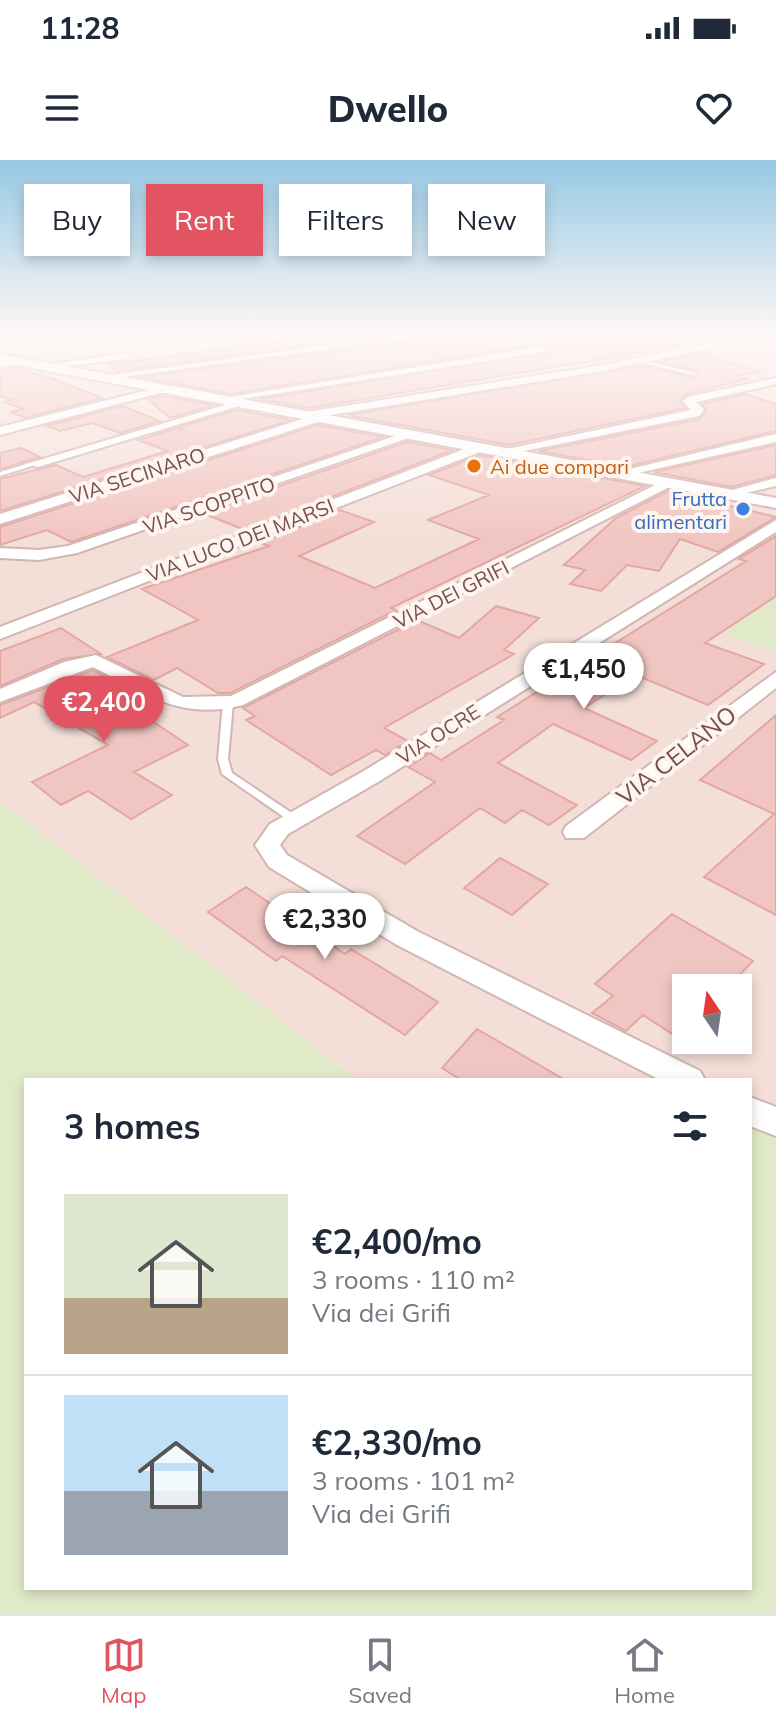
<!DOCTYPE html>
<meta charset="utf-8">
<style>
:root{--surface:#fff;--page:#f6f6f7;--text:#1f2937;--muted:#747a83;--line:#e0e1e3;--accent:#e25461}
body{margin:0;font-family:Mulish,sans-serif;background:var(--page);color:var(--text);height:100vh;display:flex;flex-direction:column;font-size:30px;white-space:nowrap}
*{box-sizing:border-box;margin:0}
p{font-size:26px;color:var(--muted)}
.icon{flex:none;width:44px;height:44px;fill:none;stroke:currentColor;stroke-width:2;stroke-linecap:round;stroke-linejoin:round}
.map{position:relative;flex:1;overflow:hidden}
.panel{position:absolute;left:24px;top:918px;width:728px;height:512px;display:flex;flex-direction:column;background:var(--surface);border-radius:0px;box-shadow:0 4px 12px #0003}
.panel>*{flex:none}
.hud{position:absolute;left:24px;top:24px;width:728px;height:72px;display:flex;gap:16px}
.needle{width:52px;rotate:347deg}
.buttons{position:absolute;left:672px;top:814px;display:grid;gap:16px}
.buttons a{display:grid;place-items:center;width:80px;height:80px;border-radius:0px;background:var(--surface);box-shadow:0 4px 12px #0003;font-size:40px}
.price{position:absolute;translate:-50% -68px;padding:0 18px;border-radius:28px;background:#fff;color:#222;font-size:26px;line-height:52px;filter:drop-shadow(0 2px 4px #0008)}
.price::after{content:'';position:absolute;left:50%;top:48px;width:24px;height:18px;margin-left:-12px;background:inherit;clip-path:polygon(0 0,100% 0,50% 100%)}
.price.on{background:var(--accent);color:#fff}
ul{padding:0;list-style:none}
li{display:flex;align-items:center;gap:24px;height:200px;padding:0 40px}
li+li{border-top:2px solid var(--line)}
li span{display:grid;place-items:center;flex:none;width:224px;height:160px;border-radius:0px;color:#555}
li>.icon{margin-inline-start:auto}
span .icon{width:96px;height:96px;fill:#fffc;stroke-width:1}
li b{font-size:34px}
h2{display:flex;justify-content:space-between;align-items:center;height:96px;padding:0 40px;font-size:34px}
.pill{padding:0 28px;border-radius:0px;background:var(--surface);box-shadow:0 4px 12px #0003;font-size:28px;line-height:72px}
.pill.on{background:var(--accent);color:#fff}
.status{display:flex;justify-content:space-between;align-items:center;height:56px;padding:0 40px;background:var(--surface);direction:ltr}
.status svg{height:22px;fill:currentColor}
header{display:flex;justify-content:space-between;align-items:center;height:104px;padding:0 40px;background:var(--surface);font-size:36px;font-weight:800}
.menu{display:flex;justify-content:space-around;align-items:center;height:112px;border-top:2px solid var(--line);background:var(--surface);font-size:22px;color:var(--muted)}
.menu a{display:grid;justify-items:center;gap:4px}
.menu .on{color:var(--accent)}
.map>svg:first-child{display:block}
.residential{fill:#f4dfd8;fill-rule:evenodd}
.green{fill:#e1eac8}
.building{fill:#f1c6c2;stroke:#e3a7a3;stroke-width:2}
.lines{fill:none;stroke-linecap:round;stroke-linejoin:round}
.service-casing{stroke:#d1b6b2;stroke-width:4}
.minor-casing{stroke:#d1b6b2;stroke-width:4}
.tertiary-casing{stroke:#d1b6b2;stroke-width:4}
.service{fill:#fff;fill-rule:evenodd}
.minor{fill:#fff;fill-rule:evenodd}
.tertiary{fill:#fff;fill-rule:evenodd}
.food-dot{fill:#e8710a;stroke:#fef5f1;stroke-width:3}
.shop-dot{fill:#3f7fe0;stroke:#fef5f1;stroke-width:3}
.labels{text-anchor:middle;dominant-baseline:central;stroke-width:8;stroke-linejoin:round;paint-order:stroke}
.far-food-label{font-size:20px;fill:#c56008;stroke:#fef5f1;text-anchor:start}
.far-street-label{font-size:20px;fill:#774f4d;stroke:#fef5f1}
.far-shop-label{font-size:20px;fill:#366cbe;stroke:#fef5f1;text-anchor:end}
.street-label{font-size:24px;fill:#774f4d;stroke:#fef5f1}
</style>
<div class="status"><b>11:28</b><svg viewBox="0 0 49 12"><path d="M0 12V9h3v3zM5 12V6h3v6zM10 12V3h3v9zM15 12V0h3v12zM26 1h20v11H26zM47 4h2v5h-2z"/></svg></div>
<header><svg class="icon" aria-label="menu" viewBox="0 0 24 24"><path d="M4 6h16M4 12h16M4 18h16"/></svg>Dwello<svg class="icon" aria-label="heart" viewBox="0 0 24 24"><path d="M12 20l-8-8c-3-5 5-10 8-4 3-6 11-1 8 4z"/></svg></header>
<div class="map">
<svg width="776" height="1454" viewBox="0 0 776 1454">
<rect width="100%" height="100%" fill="#fcefea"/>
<!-- residential -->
<path class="residential" d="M 0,176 L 776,176 L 751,181 L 776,189 L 776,976 L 750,965 L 750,920 L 358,920 L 0,641 ZM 686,828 L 738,828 L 738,880 L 686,880 Z"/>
<!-- green -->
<path class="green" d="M 776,437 L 776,492 L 725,473 Z
M 0,641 L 358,920 L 26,920 L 26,1428 L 750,1428 L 750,965 L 776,976 L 776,1454 L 0,1454 Z"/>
<!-- building -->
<path class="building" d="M 328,176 L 337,181 L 116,211 L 108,204 Z
M 451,176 L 646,176 L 679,186 L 310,248 L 260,239 L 547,192 L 540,184 L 231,234 L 142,217 Z
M 700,193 L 761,212 L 737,216 L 748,219 L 687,234 L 680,241 L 685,248 L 509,285 L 347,255 L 641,206 L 695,218 L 699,214 L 697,210 L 660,202 Z
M 15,208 L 51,218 L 102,238 L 25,258 L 11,252 L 23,249 L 5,242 L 12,240 L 0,236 L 0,211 Z
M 745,234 L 776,244 L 776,271 L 625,307 L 539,291 L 700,259 L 707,250 L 702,244 Z
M 162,236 L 214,245 L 170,258 L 148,239 Z
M 122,246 L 160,261 L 120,273 L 92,263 L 60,271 L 47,266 Z
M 237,250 L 291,260 L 0,351 L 0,319 L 56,305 L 83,317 L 168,291 L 138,280 L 178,268 L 183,270 L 180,267 Z
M 318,265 L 383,277 L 71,382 L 47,370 L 0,385 L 0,367 Z
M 407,282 L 453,290 L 245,370 L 202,353 Z
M 776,285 L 776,315 L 731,327 L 654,312 Z
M 21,288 L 40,297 L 0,309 L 0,293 Z
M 480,295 L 645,326 L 391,448 L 396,450 L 230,533 L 218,533 L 177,508 L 154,520 L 107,497 L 198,460 L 142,429 L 269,386 L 261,383 L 340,350 L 374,362 L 299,396 L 375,428 L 479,379 L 428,360 L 489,335 L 429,315 Z
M 668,331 L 776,357 L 718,392 L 680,379 L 659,411 L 627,405 L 601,431 L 570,424 L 585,410 L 564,405 L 616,358 Z
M 776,376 L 776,436 L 705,483 L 764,504 L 708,545 L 636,515 L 584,548 L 657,581 L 631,600 L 553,564 L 498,603 L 577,645 L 549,665 L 522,650 L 505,663 L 480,648 L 405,704 L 357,676 L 435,622 L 408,607 L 430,593 L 441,600 L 504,560 L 497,557 L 746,401 L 739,399 Z
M 496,446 L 539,458 L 504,490 L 514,494 L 384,568 L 408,581 L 385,595 L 376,590 L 331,615 L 246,560 L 255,556 L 243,548 L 417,460 L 459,478 Z
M 61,468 L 101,494 L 63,499 L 0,526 L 0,491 Z
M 93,510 L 132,531 L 118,538 L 188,585 L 134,612 L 172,635 L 131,659 L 88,631 L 61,645 L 32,622 L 108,585 L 34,542 L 0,558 L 0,545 Z
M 776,555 L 776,755 L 704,717 L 774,654 L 700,620 Z
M 500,698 L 548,724 L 512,755 L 464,728 Z
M 246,727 L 345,794 L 351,789 L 438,842 L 405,875 L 282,796 L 276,801 L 208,752 Z
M 672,754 L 753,801 L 727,828 L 686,828 L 686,883 L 643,855 L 626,871 L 592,853 L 613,836 L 595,824 Z
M 477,869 L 565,920 L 461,920 L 442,908 Z"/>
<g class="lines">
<defs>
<path id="service" d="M 636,199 L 696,213 L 696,214 L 694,215 L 634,201 Z
M 33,302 L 35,305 L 0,316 L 0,312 Z
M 228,540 L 233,543 L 228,599 L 232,613 L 299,658 L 301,660 L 299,662 L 291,662 L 222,614 L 218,599 L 223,543 Z"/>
<path id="minor" d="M 394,176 L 421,176 L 101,220 L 96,217 Z
M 745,176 L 764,176 L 603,211 L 325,256 L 324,260 L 0,364 L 0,354 L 306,258 L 306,252 L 603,205 Z
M 540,187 L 544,192 L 223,242 L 217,239 Z
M 127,193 L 131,198 L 43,209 L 38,206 Z
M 20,200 L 20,204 L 0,208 L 0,202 Z
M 776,218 L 776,224 L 696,242 L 704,250 L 699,256 L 504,295 L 497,291 L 691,250 L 683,241 L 688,237 Z
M 164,226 L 168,231 L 0,275 L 0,267 Z
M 239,241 L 249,243 L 38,307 L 26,304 Z
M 410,271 L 420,274 L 77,393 L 39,400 L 0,398 L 0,388 L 39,390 L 68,386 Z
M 776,274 L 776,282 L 620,317 L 613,313 Z
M 480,283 L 486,287 L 485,290 L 0,479 L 0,467 Z
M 776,318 L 776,326 L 728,337 L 721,333 Z
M 667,319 L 679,322 L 243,545 C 181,561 146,534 93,507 L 0,542 L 0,529 L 64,502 L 96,495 L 183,537 L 231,536 Z
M 776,360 L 776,372 L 378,622 L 288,674 L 280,685 L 287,695 L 417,771 L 700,911 L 705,920 L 660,920 L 397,785 L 269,707 L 255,685 L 270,664 L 362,612 Z
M 776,512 L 776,528 L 584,678 L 566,678 L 563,672 L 566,666 Z
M 750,937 L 776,947 L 776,976 L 750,966 Z"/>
<path id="tertiary" d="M 0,194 L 776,338 L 776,348 L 0,202 Z"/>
</defs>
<!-- service casing -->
<use href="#service" class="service-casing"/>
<!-- minor casing -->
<use href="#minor" class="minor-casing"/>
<!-- tertiary casing -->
<use href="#tertiary" class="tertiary-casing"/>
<!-- service -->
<use href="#service" class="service"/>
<!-- minor -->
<use href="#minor" class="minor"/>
<!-- tertiary -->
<use href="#tertiary" class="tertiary"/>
</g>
<!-- sky -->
<linearGradient id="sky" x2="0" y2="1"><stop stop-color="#97c8e4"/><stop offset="0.46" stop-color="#fef8f6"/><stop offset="1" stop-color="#fef8f6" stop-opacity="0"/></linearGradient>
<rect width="776" height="379" fill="url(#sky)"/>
<!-- markers -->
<circle class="food-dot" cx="474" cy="306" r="8"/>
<circle class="shop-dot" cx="743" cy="349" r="8"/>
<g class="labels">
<!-- far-food labels -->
<g class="far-food-label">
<text x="490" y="306">Ai due compari</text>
</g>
<!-- far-street labels -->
<g class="far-street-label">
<text transform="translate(137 315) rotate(-18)">VIA SECINARO</text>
<text transform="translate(209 345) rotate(-19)">VIA SCOPPITO</text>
<text transform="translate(240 380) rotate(-21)">VIA LUCO DEI MARSI</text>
<text transform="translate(451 434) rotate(-27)">VIA DEI GRIFI</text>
<text transform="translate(438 574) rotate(-32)">VIA OCRE</text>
</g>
<!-- far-shop labels -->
<g class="far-shop-label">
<text x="727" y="338">Frutta<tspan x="727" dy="23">alimentari</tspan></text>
</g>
<!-- street labels -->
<g class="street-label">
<text transform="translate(676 595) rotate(-38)">VIA CELANO</text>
</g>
</g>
</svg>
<div class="buttons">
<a><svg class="needle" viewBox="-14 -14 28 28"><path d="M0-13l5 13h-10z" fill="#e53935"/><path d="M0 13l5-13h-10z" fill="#747a83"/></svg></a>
</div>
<b class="price" style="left:584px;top:551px">€1,450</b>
<b class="price on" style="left:104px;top:584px">€2,400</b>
<b class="price" style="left:325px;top:801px">€2,330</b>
<div class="hud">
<a class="pill">Buy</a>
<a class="pill on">Rent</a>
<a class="pill">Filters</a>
<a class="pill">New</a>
</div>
<section class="panel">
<h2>3 homes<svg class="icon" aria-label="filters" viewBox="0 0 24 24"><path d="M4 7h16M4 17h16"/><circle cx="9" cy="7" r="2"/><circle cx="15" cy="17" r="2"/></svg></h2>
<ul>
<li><span style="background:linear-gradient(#dfe7d0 65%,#b9a48a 0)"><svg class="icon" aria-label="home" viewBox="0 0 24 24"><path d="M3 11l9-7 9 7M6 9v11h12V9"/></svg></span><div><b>€2,400/mo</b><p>3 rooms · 110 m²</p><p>Via dei Grifi</p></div></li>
<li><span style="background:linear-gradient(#bfe0f5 60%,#9aa5b1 0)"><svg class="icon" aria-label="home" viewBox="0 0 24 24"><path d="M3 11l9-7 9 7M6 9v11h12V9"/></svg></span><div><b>€2,330/mo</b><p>3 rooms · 101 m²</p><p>Via dei Grifi</p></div></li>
</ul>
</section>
</div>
<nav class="menu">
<a class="on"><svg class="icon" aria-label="map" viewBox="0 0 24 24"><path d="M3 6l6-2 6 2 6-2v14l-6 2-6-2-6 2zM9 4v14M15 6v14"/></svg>Map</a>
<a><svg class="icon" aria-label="saved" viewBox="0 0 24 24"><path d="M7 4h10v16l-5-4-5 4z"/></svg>Saved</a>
<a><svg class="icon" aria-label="home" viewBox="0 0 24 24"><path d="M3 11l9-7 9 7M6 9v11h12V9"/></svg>Home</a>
</nav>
